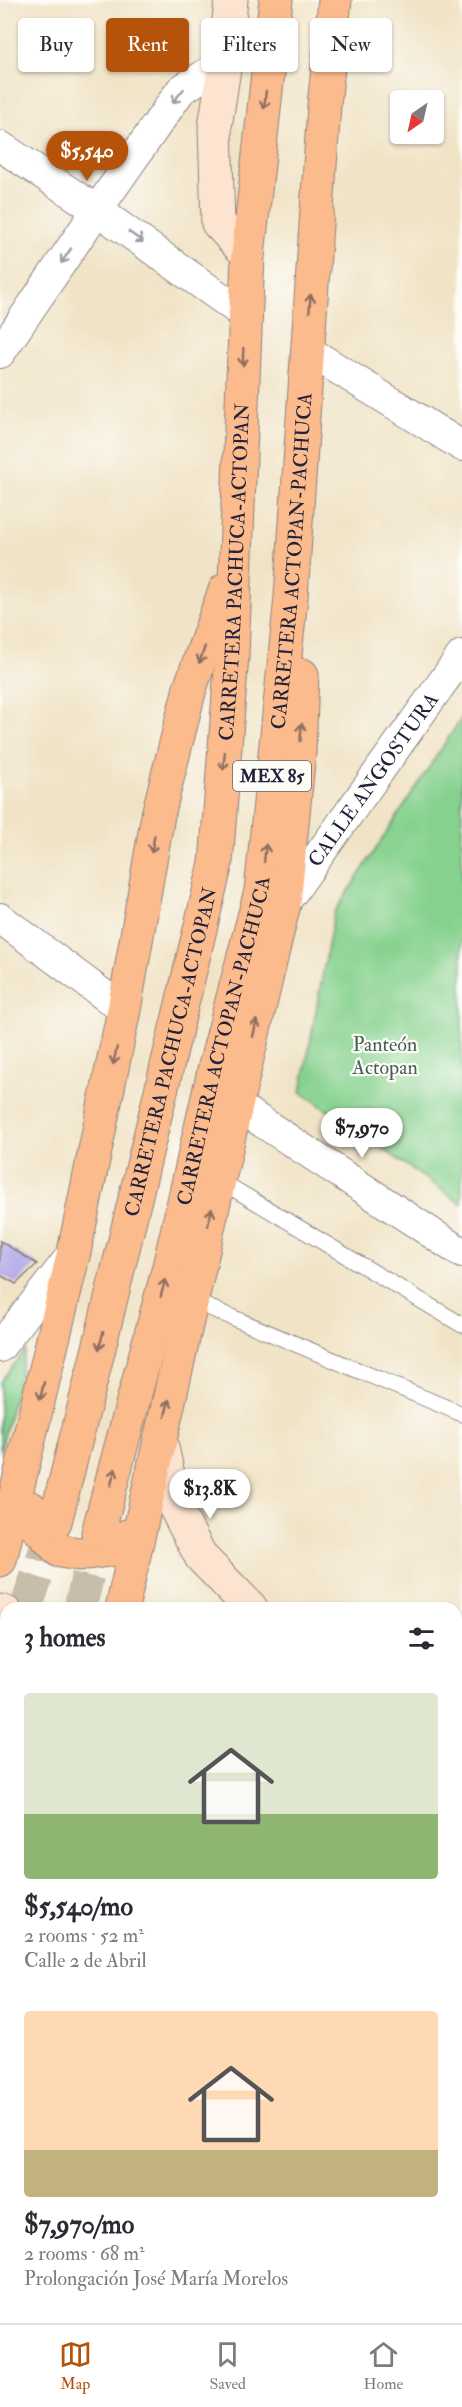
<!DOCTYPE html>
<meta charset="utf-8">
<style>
:root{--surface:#fff;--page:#f2f2f3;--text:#2b2b33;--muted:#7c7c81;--line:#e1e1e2;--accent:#b45309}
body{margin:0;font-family:"IM FELL Double Pica",serif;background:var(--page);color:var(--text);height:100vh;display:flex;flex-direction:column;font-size:22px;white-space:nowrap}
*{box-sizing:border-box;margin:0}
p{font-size:20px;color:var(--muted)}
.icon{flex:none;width:33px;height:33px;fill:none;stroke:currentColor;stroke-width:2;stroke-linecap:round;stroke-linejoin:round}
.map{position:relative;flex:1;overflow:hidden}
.panel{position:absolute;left:0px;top:1602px;width:462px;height:722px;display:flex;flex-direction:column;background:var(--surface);border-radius:18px 18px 0 0;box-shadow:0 2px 4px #0004}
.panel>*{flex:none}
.top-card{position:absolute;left:18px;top:18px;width:426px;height:54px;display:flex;gap:12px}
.needle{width:39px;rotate:214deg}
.buttons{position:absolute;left:390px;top:90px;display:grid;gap:12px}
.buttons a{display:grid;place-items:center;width:54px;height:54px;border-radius:6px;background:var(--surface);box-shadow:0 2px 4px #0004;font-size:30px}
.price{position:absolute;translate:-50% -51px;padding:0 14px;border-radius:21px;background:#fff;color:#222;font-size:20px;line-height:39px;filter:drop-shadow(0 2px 3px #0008)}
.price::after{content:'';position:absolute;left:50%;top:36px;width:18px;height:14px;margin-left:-9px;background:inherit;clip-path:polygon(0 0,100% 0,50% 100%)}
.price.selected{background:var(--accent);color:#fff}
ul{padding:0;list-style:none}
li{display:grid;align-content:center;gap:12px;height:318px;padding:0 24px}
li span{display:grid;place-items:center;height:186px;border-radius:6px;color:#555}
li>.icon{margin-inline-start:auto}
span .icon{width:108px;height:108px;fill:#fffc;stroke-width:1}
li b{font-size:26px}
h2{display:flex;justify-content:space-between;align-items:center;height:72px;padding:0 24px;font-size:26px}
.tag{padding:0 21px;border-radius:6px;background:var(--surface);box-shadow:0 2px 4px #0004;font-size:21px;line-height:54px}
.tag.selected{background:var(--accent);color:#fff}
.tab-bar{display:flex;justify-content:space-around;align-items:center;height:84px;border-top:2px solid var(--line);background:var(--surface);font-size:16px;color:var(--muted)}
.tab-bar a{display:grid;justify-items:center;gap:3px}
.tab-bar .selected{color:var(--accent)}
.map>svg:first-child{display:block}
.green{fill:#86d18e;stroke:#547a64;stroke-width:1.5}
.building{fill:#b7aee8}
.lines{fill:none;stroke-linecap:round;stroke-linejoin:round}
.primary-tunnel{stroke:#c8bcaa;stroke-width:33;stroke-dasharray:33 16;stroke-linecap:butt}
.lane-casing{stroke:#8a8280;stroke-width:17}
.street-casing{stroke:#8a8280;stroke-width:32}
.secondary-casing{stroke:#8a8280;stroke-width:35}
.primary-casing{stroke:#8a8280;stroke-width:35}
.lane{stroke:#fff;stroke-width:15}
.street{stroke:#fff;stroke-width:30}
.secondary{stroke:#fde4d1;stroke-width:33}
.primary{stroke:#fbbb8c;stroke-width:33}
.oneway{stroke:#9c9ca7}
.oneway2{stroke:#8e6e64}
.labels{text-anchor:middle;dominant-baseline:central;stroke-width:4.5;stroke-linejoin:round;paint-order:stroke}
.shield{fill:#fdfcf7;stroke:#646373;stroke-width:1.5}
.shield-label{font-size:18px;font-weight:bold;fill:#22223b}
.street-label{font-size:20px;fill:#22223b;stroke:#fdfcf7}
.park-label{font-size:20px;fill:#455f58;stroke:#fdfcf7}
</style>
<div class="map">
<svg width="462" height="2323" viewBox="0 0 462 2323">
<rect width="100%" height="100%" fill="#fdfcf7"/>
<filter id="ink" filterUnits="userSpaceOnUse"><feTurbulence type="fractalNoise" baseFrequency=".0167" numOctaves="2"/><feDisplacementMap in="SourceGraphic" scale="12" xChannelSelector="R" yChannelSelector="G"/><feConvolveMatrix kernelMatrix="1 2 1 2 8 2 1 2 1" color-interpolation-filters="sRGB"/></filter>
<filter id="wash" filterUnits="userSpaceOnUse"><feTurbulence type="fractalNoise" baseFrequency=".008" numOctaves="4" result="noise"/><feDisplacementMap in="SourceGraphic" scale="24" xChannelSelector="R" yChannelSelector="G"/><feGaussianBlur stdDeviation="1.35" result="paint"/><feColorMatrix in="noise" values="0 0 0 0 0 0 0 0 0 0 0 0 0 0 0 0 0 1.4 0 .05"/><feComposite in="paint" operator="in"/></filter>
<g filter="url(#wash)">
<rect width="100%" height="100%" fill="#f1e3c6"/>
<!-- green -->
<path class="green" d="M 462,717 L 462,1204 L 301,1092 L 334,913 Z
M 26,1349 L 0,1453 L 0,1382 Z"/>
<g id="blocks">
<!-- building -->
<path class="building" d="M 0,1241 L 37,1264 L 16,1284 L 0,1275 Z"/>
</g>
</g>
<g filter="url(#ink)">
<use href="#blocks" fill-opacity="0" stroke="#8a8280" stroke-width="1.5"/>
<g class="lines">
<!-- primary-tunnel -->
<path class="primary-tunnel" d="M 26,1608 L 55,1522
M 80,1608 L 98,1533
M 0,1683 L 6,1666"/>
<defs>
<path id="lane" d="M 219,1180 L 462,1325
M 191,1300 L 462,1414"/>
<g id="street">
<path d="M 0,146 L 97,210 L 245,315"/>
<path d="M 307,350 L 462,446"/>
<path d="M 0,353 L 97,210 L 181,90 L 225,62"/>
<path id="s1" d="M 284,904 L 462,655"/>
<path d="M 0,918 L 124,1010"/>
<path d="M 236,1105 L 462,1253"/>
<path d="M 0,1347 L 74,1252"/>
<path d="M 456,1946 L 462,1950"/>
<path d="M 0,2322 L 1,2323"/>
</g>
<path id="secondary" d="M 231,0 L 225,62 L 215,127 L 218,223 L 248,255
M 160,1439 L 176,1509 L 201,1557 L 251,1608
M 0,1611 L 6,1613
M 0,1649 L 6,1651
M 456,1667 L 462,1668
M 456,1723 L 462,1724"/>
<g id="primary">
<path d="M 31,1508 L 35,1525 L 60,1551 L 79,1554 L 110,1550 L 127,1536"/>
<path id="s2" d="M 55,1522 L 99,1348 L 216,863 L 232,656 L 248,255 L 276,0"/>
<path id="s3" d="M 98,1533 L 169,1267 L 216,1062 L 261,891 L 291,597 L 324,106 L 335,0"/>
<path d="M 0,1560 L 74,1252 L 124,1010 L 158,815 L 190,688 L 225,590"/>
<path d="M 122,1608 L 236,1105 L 284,904 L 299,753 L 302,675"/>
<path d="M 0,1742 L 6,1740"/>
<path d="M 0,1907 L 6,1886"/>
<path d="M 0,2093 L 6,2072"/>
</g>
</defs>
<!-- lane casing -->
<use href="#lane" class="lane-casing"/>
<!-- street casing -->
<use href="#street" class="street-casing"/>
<!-- secondary casing -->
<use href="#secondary" class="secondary-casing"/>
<!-- primary casing -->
<use href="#primary" class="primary-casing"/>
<!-- lane -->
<use href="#lane" class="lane"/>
<!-- street -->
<use href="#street" class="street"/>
<!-- secondary -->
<use href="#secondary" class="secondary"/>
<!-- primary -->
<use href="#primary" class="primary"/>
</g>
<!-- one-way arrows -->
<defs><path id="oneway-shaft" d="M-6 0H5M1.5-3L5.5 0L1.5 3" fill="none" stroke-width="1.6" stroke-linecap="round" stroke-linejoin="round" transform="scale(1.5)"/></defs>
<g class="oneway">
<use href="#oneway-shaft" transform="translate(178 96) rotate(129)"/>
<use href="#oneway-shaft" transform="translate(136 237) rotate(35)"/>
<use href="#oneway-shaft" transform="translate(66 256) rotate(124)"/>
</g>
<g class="oneway2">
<use href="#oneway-shaft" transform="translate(265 100) rotate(96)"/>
<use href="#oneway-shaft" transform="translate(310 303) rotate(-86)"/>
<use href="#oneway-shaft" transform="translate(243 357) rotate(92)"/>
<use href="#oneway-shaft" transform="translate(202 655) rotate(109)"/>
<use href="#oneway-shaft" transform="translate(301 732) rotate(-87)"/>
<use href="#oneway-shaft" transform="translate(224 761) rotate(95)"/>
<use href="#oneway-shaft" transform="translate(153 844) rotate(100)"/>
<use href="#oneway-shaft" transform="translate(265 853) rotate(-84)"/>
<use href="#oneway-shaft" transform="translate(255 1028) rotate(-77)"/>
<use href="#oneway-shaft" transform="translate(115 1056) rotate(102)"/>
<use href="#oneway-shaft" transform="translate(210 1217) rotate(-77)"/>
<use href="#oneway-shaft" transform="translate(163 1288) rotate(-75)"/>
<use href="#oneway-shaft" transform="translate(101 1341) rotate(104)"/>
<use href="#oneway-shaft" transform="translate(42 1391) rotate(103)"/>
<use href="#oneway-shaft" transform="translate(167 1408) rotate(-77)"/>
<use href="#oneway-shaft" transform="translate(113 1477) rotate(-75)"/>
</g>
</g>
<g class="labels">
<!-- shield labels -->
<rect class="shield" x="233" y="761" width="78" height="30" rx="4.5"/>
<g class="shield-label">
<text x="272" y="776">MEX 85</text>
</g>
<!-- street labels -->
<g class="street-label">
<text stroke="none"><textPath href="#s3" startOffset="994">CARRETERA ACTOPAN-PACHUCA</textPath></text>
<text stroke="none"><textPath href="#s2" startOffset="970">CARRETERA PACHUCA-ACTOPAN</textPath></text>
<text stroke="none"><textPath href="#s1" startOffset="153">CALLE ANGOSTURA</textPath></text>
<text stroke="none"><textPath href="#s3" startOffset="508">CARRETERA ACTOPAN-PACHUCA</textPath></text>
<text stroke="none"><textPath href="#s2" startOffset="484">CARRETERA PACHUCA-ACTOPAN</textPath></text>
</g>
<!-- park labels -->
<g class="park-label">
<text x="385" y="1044">Panteón<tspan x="385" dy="23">Actopan</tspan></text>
</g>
</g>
</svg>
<div class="buttons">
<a><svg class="needle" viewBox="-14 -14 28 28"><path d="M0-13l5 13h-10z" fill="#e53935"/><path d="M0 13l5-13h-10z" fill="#7c7c81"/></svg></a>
</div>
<b class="price selected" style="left:87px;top:182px">$5,540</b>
<b class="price" style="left:362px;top:1159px">$7,970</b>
<b class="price" style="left:210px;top:1520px">$13.8K</b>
<div class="top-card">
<a class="tag">Buy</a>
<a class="tag selected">Rent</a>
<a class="tag">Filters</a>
<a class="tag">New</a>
</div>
<section class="panel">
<h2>3 homes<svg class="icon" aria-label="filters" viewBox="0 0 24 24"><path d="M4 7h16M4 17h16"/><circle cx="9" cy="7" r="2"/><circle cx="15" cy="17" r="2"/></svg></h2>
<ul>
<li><span style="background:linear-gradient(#dfe7d0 65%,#8fb573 0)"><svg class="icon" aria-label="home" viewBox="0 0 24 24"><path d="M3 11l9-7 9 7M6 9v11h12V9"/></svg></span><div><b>$5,540/mo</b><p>2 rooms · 52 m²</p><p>Calle 2 de Abril</p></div></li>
<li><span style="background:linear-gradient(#ffd9b3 75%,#c2b280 0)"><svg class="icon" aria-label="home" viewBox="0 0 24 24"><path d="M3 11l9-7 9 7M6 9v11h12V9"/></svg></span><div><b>$7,970/mo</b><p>2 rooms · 68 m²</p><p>Prolongación José María Morelos</p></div></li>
</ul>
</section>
</div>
<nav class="tab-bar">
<a class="selected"><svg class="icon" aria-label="map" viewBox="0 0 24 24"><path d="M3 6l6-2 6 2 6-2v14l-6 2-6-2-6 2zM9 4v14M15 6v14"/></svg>Map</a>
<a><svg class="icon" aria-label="saved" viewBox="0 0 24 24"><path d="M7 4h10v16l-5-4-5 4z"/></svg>Saved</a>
<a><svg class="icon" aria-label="home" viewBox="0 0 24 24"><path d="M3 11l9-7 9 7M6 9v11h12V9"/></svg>Home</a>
</nav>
